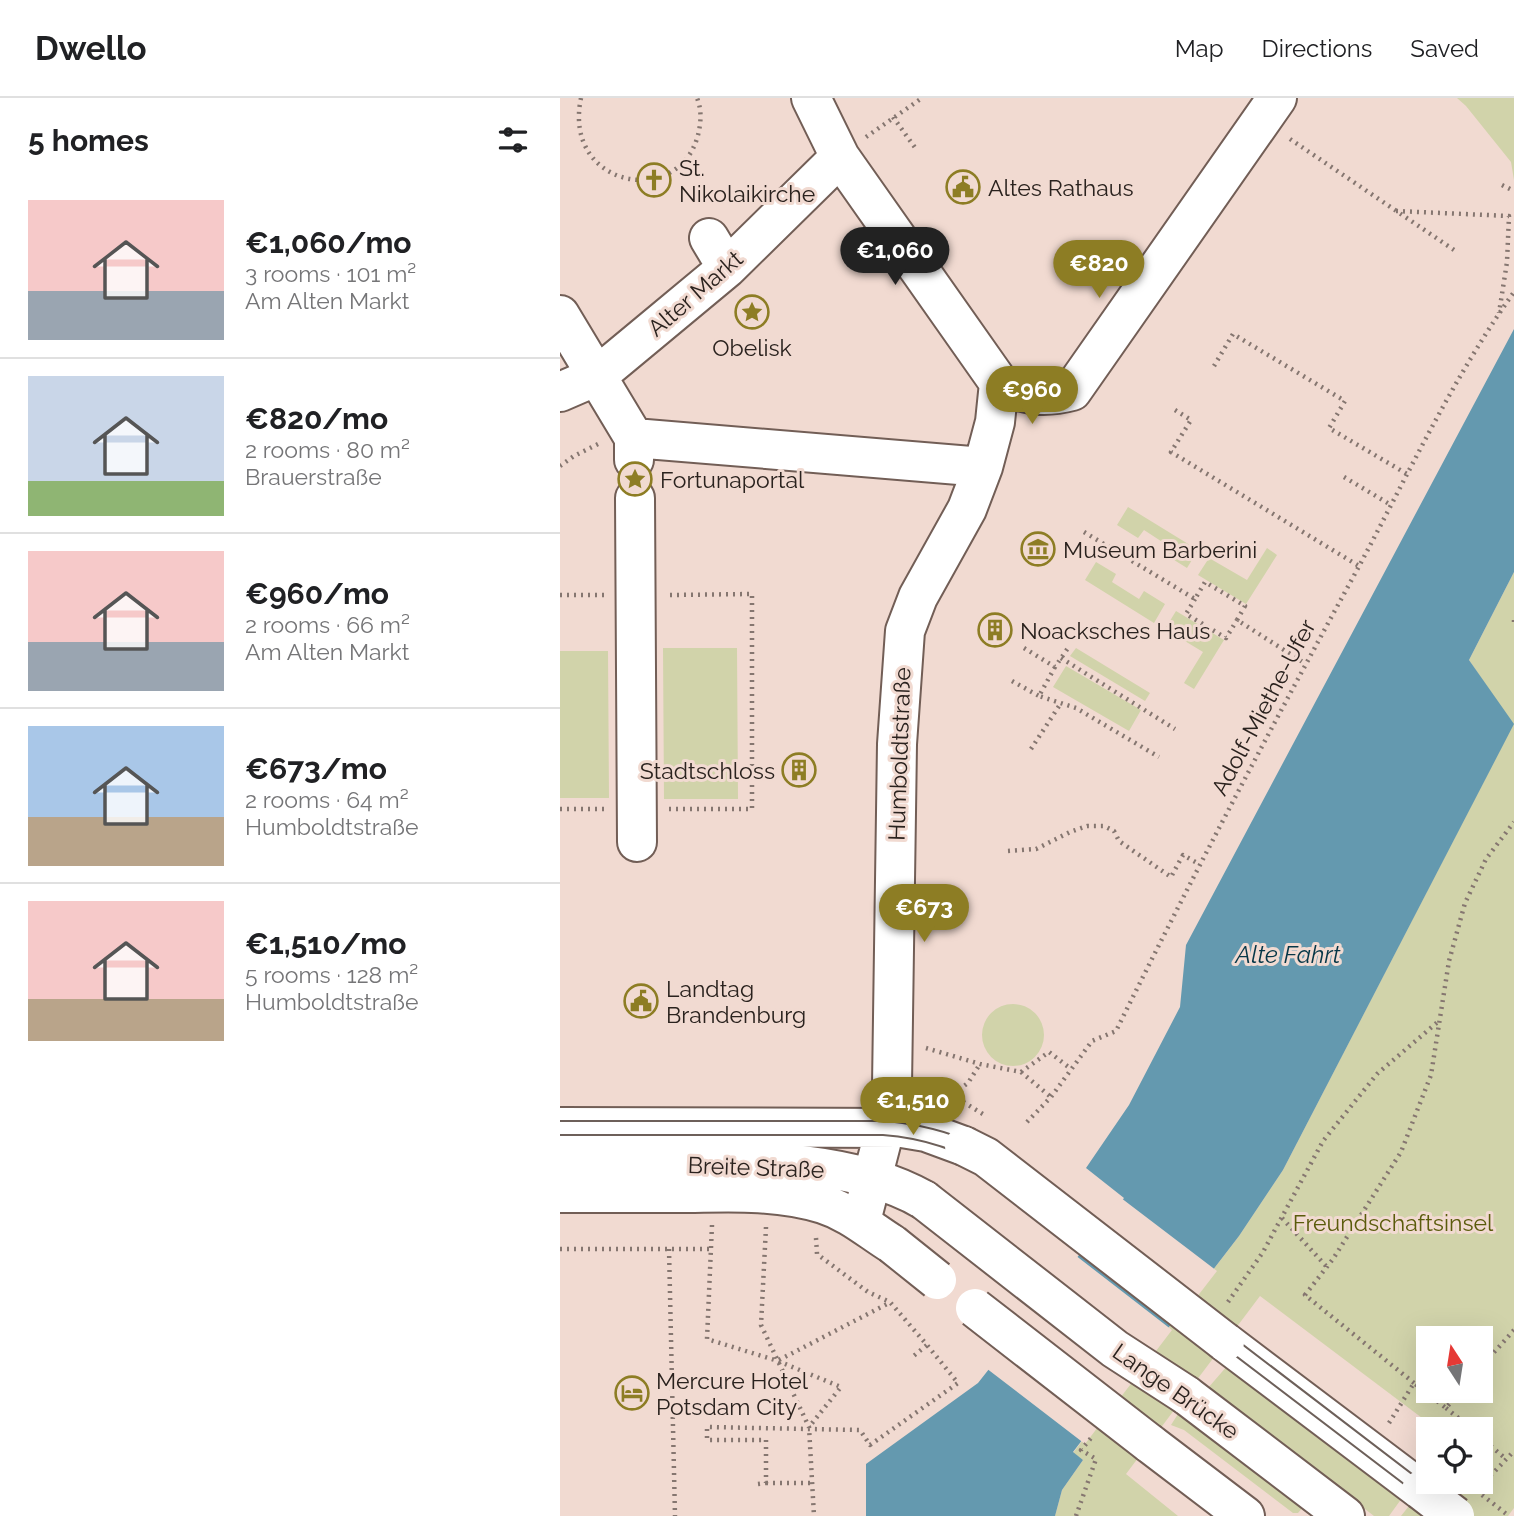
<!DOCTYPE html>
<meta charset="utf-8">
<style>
:root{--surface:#fff;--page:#f2f2f2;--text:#202124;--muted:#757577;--line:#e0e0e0;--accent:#8d7d24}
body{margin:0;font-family:Raleway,sans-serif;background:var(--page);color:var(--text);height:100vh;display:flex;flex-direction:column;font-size:26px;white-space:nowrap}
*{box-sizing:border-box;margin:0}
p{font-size:23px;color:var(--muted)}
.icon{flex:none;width:38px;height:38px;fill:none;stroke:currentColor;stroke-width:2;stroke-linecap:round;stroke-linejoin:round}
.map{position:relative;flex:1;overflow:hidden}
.details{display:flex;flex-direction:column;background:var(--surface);width:560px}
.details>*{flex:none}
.needle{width:46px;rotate:348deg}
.controls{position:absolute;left:856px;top:1228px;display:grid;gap:14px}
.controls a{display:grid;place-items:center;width:77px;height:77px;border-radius:0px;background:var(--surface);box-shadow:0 7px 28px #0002;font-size:35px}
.price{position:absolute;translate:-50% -60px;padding:0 16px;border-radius:24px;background:var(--accent);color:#fff;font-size:23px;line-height:46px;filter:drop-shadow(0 2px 4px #0008)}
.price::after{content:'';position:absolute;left:50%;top:42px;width:21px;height:16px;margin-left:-10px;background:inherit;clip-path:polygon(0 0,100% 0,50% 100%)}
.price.active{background:#222;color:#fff}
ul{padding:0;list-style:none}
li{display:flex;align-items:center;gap:21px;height:175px;padding:0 28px}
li+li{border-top:2px solid var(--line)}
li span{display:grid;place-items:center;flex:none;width:196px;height:140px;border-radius:0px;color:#555}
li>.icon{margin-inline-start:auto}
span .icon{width:84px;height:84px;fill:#fffc;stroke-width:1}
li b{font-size:30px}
h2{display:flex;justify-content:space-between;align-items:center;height:84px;padding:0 28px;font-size:30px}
header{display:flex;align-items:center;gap:42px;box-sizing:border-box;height:98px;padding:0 35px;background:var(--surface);border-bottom:2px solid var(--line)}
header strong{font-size:33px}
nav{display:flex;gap:38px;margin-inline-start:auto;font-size:24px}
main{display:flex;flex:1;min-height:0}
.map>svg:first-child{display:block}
.green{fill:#d1d3aa;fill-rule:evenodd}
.water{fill:#6499af}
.pier{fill:#f1dad1}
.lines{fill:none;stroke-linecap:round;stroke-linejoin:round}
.minor-casing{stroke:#725e56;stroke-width:42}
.major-casing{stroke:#725e56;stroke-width:42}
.path{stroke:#857670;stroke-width:4.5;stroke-dasharray:2 5;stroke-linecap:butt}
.minor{stroke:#fff;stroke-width:38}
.major{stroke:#fff;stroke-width:38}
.tram{stroke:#6d605a;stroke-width:2}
.minor-bridge-casing{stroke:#725e56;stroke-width:42;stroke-linecap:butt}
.major-bridge-casing{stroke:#725e56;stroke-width:42;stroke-linecap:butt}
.path-bridge{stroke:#857670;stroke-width:4.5;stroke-dasharray:2 5;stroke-linecap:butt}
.minor-bridge{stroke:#fff;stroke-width:38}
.major-bridge{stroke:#fff;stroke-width:38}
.labels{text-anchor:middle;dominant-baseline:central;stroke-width:6;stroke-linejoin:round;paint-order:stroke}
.poi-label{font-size:23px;fill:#2a221e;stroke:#f1dad1;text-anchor:start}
.street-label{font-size:23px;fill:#2a221e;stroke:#f1dad1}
.park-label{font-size:23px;fill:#5a5b0b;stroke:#f1dad1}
.water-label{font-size:24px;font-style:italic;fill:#053647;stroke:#f1dad1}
</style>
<header>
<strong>Dwello</strong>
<nav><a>Map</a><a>Directions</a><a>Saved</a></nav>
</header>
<main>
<section class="details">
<h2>5 homes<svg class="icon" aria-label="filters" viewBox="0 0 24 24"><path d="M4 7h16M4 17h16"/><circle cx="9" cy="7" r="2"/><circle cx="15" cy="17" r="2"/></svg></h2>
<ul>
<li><span style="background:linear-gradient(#f6c9c9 65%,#9aa5b1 0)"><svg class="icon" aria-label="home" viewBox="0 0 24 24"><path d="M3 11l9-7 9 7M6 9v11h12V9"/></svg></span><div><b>€1,060/mo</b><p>3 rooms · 101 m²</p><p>Am Alten Markt</p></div></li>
<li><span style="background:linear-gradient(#c9d6e8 75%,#8fb573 0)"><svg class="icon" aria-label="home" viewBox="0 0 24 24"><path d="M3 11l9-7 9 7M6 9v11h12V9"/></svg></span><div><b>€820/mo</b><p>2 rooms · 80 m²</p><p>Brauerstraße</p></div></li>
<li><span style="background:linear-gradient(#f6c9c9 65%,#9aa5b1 0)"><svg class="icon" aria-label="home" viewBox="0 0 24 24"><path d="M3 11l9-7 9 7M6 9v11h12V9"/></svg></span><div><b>€960/mo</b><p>2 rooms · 66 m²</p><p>Am Alten Markt</p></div></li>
<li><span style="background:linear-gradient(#a9c7e8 65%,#b9a48a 0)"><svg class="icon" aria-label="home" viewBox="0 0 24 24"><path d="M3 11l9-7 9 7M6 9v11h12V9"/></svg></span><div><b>€673/mo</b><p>2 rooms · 64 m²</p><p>Humboldtstraße</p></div></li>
<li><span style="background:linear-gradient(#f6c9c9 70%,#b9a48a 0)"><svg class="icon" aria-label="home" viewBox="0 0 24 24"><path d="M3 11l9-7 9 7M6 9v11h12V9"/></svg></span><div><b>€1,510/mo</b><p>5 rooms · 128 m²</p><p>Humboldtstraße</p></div></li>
</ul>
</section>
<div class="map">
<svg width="954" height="1418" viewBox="0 0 954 1418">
<rect width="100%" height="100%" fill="#f1dad1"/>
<!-- green -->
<path class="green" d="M 897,0 L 954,0 L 954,82 L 951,64 L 906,8 Z
M 568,409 L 638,452 L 627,470 L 606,457 L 610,449 L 584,432 L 578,440 L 557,427 Z
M 707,450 L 717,457 L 686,506 L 638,477 L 649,460 L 687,482 Z
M 536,464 L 556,476 L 552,484 L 579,501 L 584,493 L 605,506 L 594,525 L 525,482 Z
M 954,474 L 954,1410 L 948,1418 L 841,1418 L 868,1384 L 920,1384 L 920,1332 L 878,1332 L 700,1198 L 566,1376 L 618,1418 L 495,1418 L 502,1392 L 523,1362 L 513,1355 L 679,1138 L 723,1072 L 953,627 L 909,562 ZM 868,1241 L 920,1241 L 920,1293 L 868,1293 Z
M 616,513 L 664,542 L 634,591 L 624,585 L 643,554 L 605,531 Z
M 103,550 L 177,550 L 178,701 L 104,701 Z
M 516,550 L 590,595 L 585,603 L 510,558 Z
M 0,553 L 48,553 L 49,700 L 0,700 Z
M 506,568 L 581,612 L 569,633 L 493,589 Z
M422 937a31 31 0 1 1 62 0a31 31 0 1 1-62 0Z
M 668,1267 L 842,1400 L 829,1418 L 814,1418 L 648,1290 Z
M 618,1316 L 636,1324 L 743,1409 L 738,1415 L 733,1415 L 624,1332 L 611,1327 Z"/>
<!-- water -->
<path class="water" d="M 954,231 L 954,474 L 909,562 L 954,626 L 723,1072 L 679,1138 L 513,1354 L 523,1362 L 502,1392 L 495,1418 L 306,1418 L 306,1366 L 418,1285 L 564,1100 L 526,1070 L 569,1007 L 620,909 L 626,847 Z"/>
<!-- pier -->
<path class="pier" d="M 523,1071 L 657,1173 L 616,1226 L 518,1152 L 559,1100 Z
M 515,1157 L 612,1232 L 525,1346 L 426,1270 Z"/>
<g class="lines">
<defs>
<path id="minor" d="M 251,0 L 280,59 L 439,285 C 465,298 485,300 512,293 L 717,0
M 149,140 L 167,170
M 0,217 L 74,340 L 74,362
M 0,294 L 37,278 L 90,234 L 167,170 L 280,59
M 74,340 L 423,369
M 75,400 L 77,744
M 0,1029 L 342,1030 L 366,1034 L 404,1048
M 301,1123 L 327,1023 L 332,988 L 337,646 L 345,533 L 358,499 L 407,411 L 423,369 L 435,324 L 439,285
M 665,1244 L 861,1392"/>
<path id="major" d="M 0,1066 L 243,1067 C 284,1072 328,1081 364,1102
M 0,1095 C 45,1095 90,1095 134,1095 C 176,1094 222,1093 263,1106 C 291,1115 308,1131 332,1146
M 626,1297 L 785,1418
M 589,1345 L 685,1418"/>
</defs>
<!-- minor casing -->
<use href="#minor" class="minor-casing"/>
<!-- major casing -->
<use href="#major" class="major-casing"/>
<!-- path -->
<path class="path" d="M 21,0 C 2,90 119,111 138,37 C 141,25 142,12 137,0
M 333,19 L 356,51
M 306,39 L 362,0
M 730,41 L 897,154
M 942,87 L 954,93
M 836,113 L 949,118 L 947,164 L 939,215
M 654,268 L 673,236 L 785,303 L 769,330 L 847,376
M 615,312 L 631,322 L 611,354 L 799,468
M 0,368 L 14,358 L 38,346
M 784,379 L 831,407
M 524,434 L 635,501 L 645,484 L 685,508 L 677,522 L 746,566
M 0,497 L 45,497
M 635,501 L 626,516 L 666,540 L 677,522
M 954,522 L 954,525
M 464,550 L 495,569 L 508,550
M 501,560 L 615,631
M 495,569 L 479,598 L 516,610 L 599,659
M 452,583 L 479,598
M 471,651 L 501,605
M 0,711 L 45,711
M 109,711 L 192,711 L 192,496 L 109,497
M 448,753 L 476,751 L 510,734 L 527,728 L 544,728 L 554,733 L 559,743 L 611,779 L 623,757 L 639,766
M 366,950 L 420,966 L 461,974 L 489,954 L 511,971
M 461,974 L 491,999
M 364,990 L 392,997 L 426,1018
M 385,1007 L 392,997 L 408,985 L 420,966
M 467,1024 L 491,999 L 532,943 L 556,933 C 633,777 714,624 797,472 C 847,379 892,281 954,194
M 722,1120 L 766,1168
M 152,1127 L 147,1241 L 218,1263 L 281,1289 L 249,1329
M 206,1129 L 201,1227 L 249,1329 L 254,1418
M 256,1140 L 257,1156 L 308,1194 L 330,1204 L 367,1247 L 351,1260
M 0,1151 L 151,1151
M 109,1151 L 115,1418
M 668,1204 L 703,1154 L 763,1043 L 817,976 L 880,922
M 219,1262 L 329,1205
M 920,1270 L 954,1232
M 854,1285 L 745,1197 L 773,1161 L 841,1054 L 871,977 L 889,863 L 905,805 L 926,761 L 954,724
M 886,1310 L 913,1332
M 829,1325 L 854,1285 L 886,1310 L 900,1293
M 920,1339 L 946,1361
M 206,1385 L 252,1385
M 198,1386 L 206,1385 L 206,1342 L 147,1342 L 147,1329 L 300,1332 L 310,1347 L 398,1285 L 367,1247
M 916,1393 L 954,1353
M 516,1418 L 536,1361 L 521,1352 L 531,1340"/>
<!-- minor -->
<use href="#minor" class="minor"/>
<!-- major -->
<use href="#major" class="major"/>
<!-- tram -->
<path class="tram" d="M 0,1023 L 327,1023 C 363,1027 399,1035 430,1054 C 453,1068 474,1087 495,1103 L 907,1418
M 0,1037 L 323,1037 C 364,1040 400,1052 434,1074 L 886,1418"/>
<defs>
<path id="minor-bridge" d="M 404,1048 L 426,1059 L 665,1244
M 861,1392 L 895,1418"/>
<path id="major-bridge" d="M 364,1102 L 555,1251 L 626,1297
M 332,1146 L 377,1182
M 415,1210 L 589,1345"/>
</defs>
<!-- minor-bridge casing -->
<use href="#minor-bridge" class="minor-bridge-casing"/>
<!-- major-bridge casing -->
<use href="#major-bridge" class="major-bridge-casing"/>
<!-- path-bridge -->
<path class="path-bridge" d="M 922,1397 L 949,1418"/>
<!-- minor-bridge -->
<use href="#minor-bridge" class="minor-bridge"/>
<!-- major-bridge -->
<use href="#major-bridge" class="major-bridge"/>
</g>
<!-- icons -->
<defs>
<symbol id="church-ring" viewBox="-11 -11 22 22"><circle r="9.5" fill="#f1dad1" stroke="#8d7d24" stroke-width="1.5"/><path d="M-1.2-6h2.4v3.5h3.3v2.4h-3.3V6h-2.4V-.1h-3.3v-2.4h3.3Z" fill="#8d7d24"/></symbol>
<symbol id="civic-ring" viewBox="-11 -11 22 22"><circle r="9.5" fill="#f1dad1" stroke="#8d7d24" stroke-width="1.5"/><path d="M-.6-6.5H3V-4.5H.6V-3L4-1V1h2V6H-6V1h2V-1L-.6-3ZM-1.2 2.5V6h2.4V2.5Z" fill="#8d7d24"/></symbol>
<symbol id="sight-ring" viewBox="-11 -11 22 22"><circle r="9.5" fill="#f1dad1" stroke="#8d7d24" stroke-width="1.5"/><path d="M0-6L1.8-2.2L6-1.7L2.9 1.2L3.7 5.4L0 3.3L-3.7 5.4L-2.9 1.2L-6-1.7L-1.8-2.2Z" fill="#8d7d24"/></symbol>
<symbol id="museum-ring" viewBox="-11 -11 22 22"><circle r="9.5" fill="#f1dad1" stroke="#8d7d24" stroke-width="1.5"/><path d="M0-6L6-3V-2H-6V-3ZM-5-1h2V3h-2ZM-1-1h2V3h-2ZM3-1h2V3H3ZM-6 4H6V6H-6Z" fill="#8d7d24"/></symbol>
<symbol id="building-ring" viewBox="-11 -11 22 22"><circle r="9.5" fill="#f1dad1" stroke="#8d7d24" stroke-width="1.5"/><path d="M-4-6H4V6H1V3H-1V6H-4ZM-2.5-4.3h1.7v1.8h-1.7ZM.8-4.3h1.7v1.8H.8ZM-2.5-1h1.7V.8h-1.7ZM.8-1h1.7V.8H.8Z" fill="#8d7d24"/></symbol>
<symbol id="hotel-ring" viewBox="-11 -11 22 22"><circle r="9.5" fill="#f1dad1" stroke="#8d7d24" stroke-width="1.5"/><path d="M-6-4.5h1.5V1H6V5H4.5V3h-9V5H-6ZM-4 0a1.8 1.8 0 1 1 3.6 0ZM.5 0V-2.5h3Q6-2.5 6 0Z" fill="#8d7d24"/></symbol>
</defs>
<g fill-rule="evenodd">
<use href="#church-ring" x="75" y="63" width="38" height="38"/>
<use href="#civic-ring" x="384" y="70" width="38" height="38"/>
<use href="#sight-ring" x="173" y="195" width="38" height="38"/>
<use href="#sight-ring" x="56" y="362" width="38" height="38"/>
<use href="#museum-ring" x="459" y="432" width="38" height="38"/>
<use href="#building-ring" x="416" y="513" width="38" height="38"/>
<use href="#building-ring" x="220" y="653" width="38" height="38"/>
<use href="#civic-ring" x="62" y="884" width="38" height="38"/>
<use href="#hotel-ring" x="53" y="1276" width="38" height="38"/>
</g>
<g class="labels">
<!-- poi labels -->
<g class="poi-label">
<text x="119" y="69">St.<tspan x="119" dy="26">Nikolaikirche</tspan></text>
<text x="428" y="89">Altes Rathaus</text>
<text x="192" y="249" text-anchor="middle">Obelisk</text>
<text x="100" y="381">Fortunaportal</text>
<text x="503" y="451">Museum Barberini</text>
<text x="460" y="532">Noacksches Haus</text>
<text x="215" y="672" text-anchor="end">Stadtschloss</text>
<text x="106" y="890">Landtag<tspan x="106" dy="26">Brandenburg</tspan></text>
<text x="96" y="1282">Mercure Hotel<tspan x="96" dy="26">Potsdam City</tspan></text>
</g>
<!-- street labels -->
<g class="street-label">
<text transform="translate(135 195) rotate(-41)">Alter Markt</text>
<text transform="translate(703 609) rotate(-62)">Adolf-Miethe-Ufer</text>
<text transform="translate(339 656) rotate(-88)">Humboldtstraße</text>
<text transform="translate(196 1069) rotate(2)">Breite Straße</text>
<text transform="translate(616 1293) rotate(35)">Lange Brücke</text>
</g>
<!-- park labels -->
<g class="park-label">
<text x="833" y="1124">Freundschaftsinsel</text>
</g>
<!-- water labels -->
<g class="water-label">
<text x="728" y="856">Alte Fahrt</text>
</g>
</g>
</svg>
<div class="controls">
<a><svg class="needle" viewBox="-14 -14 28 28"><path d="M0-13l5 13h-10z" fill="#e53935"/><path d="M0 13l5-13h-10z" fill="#757577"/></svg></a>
<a><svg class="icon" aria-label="locate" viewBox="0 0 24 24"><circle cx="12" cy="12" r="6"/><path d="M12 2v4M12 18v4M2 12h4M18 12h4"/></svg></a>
</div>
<b class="price active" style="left:335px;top:189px">€1,060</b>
<b class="price" style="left:539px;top:202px">€820</b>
<b class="price" style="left:472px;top:328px">€960</b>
<b class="price" style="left:364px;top:846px">€673</b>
<b class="price" style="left:353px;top:1039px">€1,510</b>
</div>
</main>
